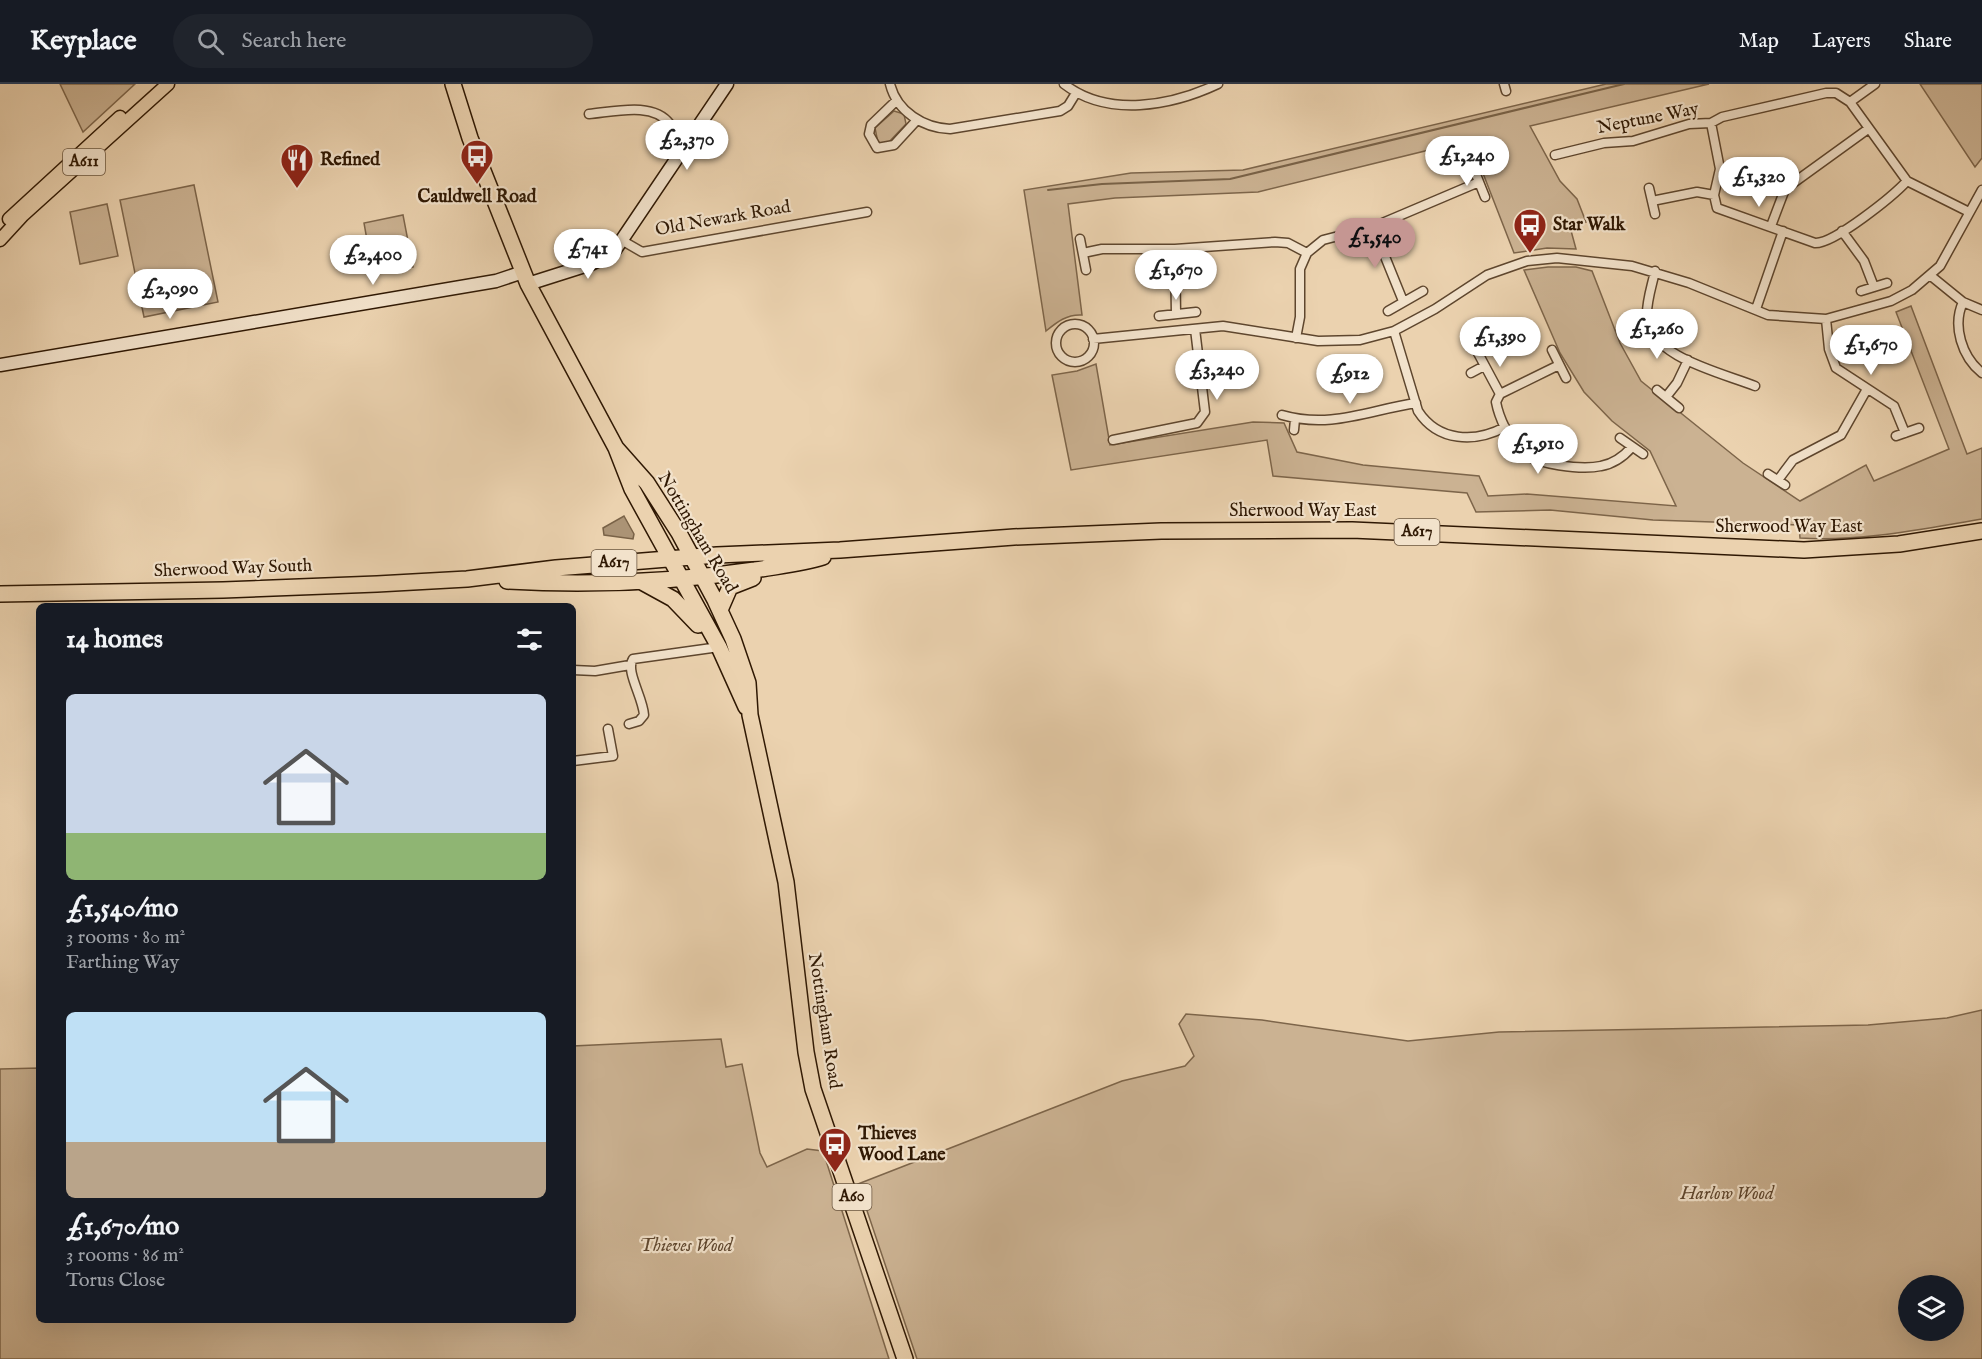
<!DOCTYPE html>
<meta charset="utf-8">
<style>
:root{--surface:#171b24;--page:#20242c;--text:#f1f3f6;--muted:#9ea1a6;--line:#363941;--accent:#c59692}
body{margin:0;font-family:"IM FELL English",serif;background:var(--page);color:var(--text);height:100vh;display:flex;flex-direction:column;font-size:22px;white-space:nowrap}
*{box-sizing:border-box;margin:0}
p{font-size:20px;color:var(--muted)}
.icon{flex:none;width:33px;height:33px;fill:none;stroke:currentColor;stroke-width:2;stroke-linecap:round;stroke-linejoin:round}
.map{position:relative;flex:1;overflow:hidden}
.sheet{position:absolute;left:36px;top:519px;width:540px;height:720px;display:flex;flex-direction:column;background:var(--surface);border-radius:9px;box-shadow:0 6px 24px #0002}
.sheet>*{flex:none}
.controls{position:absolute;left:1898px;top:1191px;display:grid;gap:12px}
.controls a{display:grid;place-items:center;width:66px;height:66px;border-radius:50%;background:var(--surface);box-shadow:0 6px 24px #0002;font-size:30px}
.price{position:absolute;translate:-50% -51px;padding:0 14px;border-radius:21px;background:#fff;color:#222;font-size:20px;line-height:39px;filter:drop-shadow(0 2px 3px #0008)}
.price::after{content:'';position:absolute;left:50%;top:36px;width:18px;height:14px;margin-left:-9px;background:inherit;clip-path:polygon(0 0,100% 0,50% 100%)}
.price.on{background:var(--accent);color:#111}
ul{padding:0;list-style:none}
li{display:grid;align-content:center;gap:12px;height:318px;padding:0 30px}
li span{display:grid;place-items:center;height:186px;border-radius:9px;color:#555}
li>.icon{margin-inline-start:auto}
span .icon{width:108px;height:108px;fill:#fffc;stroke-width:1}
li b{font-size:26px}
h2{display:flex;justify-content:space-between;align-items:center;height:72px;padding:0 30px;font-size:26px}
header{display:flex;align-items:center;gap:36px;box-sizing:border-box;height:84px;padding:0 30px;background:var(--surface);border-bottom:2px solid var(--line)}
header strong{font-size:28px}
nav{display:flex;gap:33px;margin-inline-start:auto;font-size:21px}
.search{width:420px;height:54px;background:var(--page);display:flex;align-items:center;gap:15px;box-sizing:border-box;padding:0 21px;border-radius:33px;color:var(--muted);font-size:22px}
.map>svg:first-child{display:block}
.green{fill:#cbb292;stroke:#7d654a;stroke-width:1.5;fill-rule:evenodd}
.water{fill:#ab9375;stroke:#796247;stroke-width:1.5}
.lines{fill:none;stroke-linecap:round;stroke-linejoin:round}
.stream{stroke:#796247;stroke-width:2}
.street-casing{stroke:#5e462e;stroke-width:11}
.secondary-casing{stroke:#2f1803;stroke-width:15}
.primary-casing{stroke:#2f1803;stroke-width:15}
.highway-casing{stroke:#2f1803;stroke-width:18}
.street{stroke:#f2e2cb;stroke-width:8}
.secondary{stroke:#f2e2cb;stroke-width:12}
.primary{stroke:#ebd2af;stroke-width:12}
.highway{stroke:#ebd2af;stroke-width:15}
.labels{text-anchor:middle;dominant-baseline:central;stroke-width:4.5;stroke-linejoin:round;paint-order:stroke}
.shield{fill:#f2e2cb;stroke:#6a553f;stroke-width:1.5}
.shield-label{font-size:16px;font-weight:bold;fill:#2f1803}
.street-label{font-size:18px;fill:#2f1803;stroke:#f2e2cb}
.poi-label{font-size:18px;font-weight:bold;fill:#2f1803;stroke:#f2e2cb;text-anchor:start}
.park-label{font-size:18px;font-style:italic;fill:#5e462e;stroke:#f2e2cb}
</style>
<header>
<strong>Keyplace</strong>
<div class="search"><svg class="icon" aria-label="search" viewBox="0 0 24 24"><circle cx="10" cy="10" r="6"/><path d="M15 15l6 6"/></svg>Search here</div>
<nav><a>Map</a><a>Layers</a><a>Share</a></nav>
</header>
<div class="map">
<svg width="1982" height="1275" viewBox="0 0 1982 1275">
<rect width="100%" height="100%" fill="#ebd2af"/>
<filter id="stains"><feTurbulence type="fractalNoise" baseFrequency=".00333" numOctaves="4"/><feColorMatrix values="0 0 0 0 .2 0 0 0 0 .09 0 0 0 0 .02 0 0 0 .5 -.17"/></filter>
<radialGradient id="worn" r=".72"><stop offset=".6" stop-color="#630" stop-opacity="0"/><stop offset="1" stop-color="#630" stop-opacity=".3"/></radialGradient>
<!-- green -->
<path class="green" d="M 60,0 L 135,0 L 83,48 Z
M 1606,0 L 1709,0 L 1530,42 L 1560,97 L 1577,115 L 1586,138 L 1570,143 L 1576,165 L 1547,164 L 1514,169 L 1470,56 L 1258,108 L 1115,114 L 1068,120 L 1082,231 C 1067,230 1057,238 1046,247 L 1024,106 L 1131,89 L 1243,86 Z
M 1920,0 L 1982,0 L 1982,74 L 1975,83 Z
M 894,27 L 904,30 L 906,40 L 888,59 L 878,59 L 875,44 Z
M 194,101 L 218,218 L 144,233 L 120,116 Z
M 107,120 L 118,172 L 80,180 L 70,128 Z
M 403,131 L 413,183 L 373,190 L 364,139 Z
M 1548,183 L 1576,183 L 1592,187 L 1620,259 L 1641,297 L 1743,379 L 1800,417 L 1866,381 L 1874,397 L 1949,365 L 1896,228 L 1911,222 L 1967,370 L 1982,364 L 1982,435 C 1922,445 1860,458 1800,454 L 1799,441 L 1653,436 L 1550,426 L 1476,428 L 1467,409 L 1273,392 L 1267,356 L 1071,386 L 1052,291 L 1077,287 L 1096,280 L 1110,361 L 1253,338 L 1284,339 L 1297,368 L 1363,381 L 1479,392 L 1488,412 L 1527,410 L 1676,422 L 1650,367 L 1612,337 L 1584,308 L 1560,269 L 1524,186 Z
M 1982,926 L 1982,1275 L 917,1275 L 858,1100 L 1122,997 L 1185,982 L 1194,972 L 1179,940 L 1186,930 L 1262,936 L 1408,957 L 1499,948 L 1868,941 L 1947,934 ZM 1908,1202 L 1953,1202 L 1953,1246 L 1908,1246 Z
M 721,955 L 726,983 L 742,980 L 760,1069 L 767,1083 L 807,1065 L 823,1067 L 889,1275 L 0,1275 L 0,985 L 39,984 L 39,1236 L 573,1236 L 573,962 Z"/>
<!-- water -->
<path class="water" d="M 624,432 L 634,450 L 633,455 L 604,451 L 603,444 Z"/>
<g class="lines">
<!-- stream -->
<path class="stream" d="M 1048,106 L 1102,100 L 1230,95 L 1624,0"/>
<defs>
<path id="street" d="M 890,0 C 897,28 924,44 950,45 L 1060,27 L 1068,22 L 1076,9
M 1064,0 C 1108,34 1171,22 1218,0
M 1504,0 L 1506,7
M 897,16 L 871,41 L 869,50 L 877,64 L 894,61 L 917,36
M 1850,18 L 1875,0
M 589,30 C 613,28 653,17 670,40 C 676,47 680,56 684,64
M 1711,39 L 1720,85 L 1714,111 L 1717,124 L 1815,159 C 1834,160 1893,112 1907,97
M 1555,71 L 1604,59 L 1633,57 L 1689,40 L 1711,39 L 1722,33 L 1826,9 L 1836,9 L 1850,18 L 1907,97 L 1969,128
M 1473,83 L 1485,113
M 1649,104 L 1655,130
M 1652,117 L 1697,108 L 1714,111
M 1771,142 L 1785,105 L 1868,45
M 1373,143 L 1403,217
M 1842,147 L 1864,177 L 1874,203
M 1080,155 L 1086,186
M 623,157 L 642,168 L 867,128
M 1175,165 L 1176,230
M 1083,169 L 1102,165 L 1175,165 L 1275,158 L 1288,159 L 1307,169
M 1307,169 L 1323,156 L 1373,143 L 1479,98
M 1655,187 C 1652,202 1646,218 1647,233 C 1649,273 1723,289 1755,302
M 1931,192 L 1963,218 L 1982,226
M 1861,207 L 1887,199
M 1963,218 C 1952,242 1962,273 1982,289
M 1756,225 L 1783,147
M 1388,227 L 1423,207
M 1159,232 L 1196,228
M 1826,235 L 1829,265 L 1836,284 L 1894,322 L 1905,349
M1056 259a19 19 0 1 1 38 0a19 19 0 1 1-38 0Z
M 1394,247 L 1418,327 C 1438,358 1475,359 1505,343
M 1296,254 L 1300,233 L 1300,185 L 1307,169
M 1093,255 L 1223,242 L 1318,257 L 1360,256 L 1394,247 L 1435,225 L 1487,191 L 1527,177 L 1557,174 L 1632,182 L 1689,199 L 1768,231 L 1826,235 L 1891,217 L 1912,206 L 1940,182 L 1982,106
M 1552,266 L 1566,294
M 1478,269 L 1500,310
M 1471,289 L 1484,282
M 1657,306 L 1679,324
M 1500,310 L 1496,318 C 1499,334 1509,355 1521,367 C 1534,381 1583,386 1601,382 C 1613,380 1624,372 1632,363
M 1500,310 L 1559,281
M 1666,313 L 1677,299 L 1688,276
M 1282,331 C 1331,345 1369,326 1416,319
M 1294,346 L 1295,335
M 1896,352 L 1919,344
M 1620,354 L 1643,370
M 1113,356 L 1197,339 L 1205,328 L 1195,245
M 1768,390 L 1785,401
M 1778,396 L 1793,376 L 1841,351 L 1867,305
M 573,586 L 595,587 L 630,581
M 629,640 L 639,637 L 644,631 C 643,613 625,587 633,575 L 719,563
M 573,677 L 613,672 L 608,645"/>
<path id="secondary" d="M 528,200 L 591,180 L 613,169 L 727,0
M 0,281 L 496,197 L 523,188"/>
<path id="primary" d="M 9,135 L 120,33
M 0,156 L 23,131 L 168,0"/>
<path id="highway" d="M 453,0 L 470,54 L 528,200 L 616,364 L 632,405 L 719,563 L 746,623
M 616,364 L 647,399 L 679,449 L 715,516 L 733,555 L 748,599 L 750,631 L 786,798 L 806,968 L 813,1005 L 905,1275
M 507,497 C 590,502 673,498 755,486 C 777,482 802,480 823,473
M 642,498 L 673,515 L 698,541
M 0,510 L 223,506 L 377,500 L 467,495 L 556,484 L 717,471 L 840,466 L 1014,453 L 1161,447 L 1352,446 L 1804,466 L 1899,460 L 1982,447
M 720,526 L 730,503 L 753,494"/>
</defs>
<!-- street casing -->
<use href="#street" class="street-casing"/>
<!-- secondary casing -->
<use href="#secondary" class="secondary-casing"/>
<!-- primary casing -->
<use href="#primary" class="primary-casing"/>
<!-- highway casing -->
<use href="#highway" class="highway-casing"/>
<!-- street -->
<use href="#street" class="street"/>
<!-- secondary -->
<use href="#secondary" class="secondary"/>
<!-- primary -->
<use href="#primary" class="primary"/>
<!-- highway -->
<use href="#highway" class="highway"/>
</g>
<!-- icons -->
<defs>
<symbol id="bus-pin" viewBox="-11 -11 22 30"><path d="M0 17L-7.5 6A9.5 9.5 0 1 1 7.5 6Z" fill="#8f2418" stroke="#f2e2cb"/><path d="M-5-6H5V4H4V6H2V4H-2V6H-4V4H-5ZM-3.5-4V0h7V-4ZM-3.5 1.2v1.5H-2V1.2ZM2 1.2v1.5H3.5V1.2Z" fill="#fff"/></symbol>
<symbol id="restaurant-pin" viewBox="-11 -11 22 30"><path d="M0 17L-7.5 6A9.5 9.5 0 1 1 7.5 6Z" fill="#8f2418" stroke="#f2e2cb"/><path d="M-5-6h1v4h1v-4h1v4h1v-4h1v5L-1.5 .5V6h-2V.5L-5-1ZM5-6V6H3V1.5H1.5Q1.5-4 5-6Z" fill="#fff"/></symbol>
</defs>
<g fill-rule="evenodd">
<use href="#bus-pin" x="458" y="53" width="38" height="52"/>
<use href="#restaurant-pin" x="278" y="57" width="38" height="52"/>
<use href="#bus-pin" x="1511" y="122" width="38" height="52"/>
<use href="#bus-pin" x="816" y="1041" width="38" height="52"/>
</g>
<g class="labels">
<!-- shield labels -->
<g class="shield">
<rect x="63" y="65" width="42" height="26" rx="4.5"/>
<rect x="1394.5" y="435" width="45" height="26" rx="4.5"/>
<rect x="591.5" y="466" width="45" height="26" rx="4.5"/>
<rect x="832.5" y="1100" width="39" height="26" rx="4.5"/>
</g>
<g class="shield-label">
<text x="84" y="78">A611</text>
<text x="1417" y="448">A617</text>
<text x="614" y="479">A617</text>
<text x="852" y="1113">A60</text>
</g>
<!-- street labels -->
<g class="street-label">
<text transform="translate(1648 35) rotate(-11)">Neptune Way</text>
<text transform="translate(723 135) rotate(-10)">Old Newark Road</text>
<text x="1303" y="427">Sherwood Way East</text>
<text x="1789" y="443">Sherwood Way East</text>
<text transform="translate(697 449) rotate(59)">Nottingham Road</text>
<text transform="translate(233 485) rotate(-2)">Sherwood Way South</text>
<text transform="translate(824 937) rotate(81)">Nottingham Road</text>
</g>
<!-- poi labels -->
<g class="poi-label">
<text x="320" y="76">Refined</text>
<text x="477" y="113" text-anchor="middle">Cauldwell Road</text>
<text x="1553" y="141">Star Walk</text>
<text x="858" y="1050">Thieves<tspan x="858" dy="21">Wood Lane</tspan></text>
</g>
<!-- park labels -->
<g class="park-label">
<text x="1727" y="1110">Harlow Wood</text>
<text x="686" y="1162">Thieves Wood</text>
</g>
</g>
<rect width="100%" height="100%" filter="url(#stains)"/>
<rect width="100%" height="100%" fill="url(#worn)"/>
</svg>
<div class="controls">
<a><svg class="icon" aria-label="layers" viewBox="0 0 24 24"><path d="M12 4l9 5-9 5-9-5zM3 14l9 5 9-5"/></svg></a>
</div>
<b class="price" style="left:687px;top:87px">£2,370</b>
<b class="price" style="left:1467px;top:103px">£1,240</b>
<b class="price" style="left:1759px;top:124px">£1,320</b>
<b class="price on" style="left:1375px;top:185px">£1,540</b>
<b class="price" style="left:588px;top:196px">£741</b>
<b class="price" style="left:373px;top:202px">£2,400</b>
<b class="price" style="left:1176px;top:217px">£1,670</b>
<b class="price" style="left:170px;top:236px">£2,090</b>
<b class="price" style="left:1657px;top:276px">£1,260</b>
<b class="price" style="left:1500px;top:284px">£1,390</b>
<b class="price" style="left:1871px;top:292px">£1,670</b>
<b class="price" style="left:1217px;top:317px">£3,240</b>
<b class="price" style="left:1350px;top:321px">£912</b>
<b class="price" style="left:1538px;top:391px">£1,910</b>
<section class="sheet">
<h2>14 homes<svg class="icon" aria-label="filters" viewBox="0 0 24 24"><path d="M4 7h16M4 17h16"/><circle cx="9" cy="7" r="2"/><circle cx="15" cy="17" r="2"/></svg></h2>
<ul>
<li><span style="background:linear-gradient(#c9d6e8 75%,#8fb573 0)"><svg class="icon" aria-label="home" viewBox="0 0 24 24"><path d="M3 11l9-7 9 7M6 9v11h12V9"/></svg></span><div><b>£1,540/mo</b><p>3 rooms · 80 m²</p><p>Farthing Way</p></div></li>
<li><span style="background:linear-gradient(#bfe0f5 70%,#b9a48a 0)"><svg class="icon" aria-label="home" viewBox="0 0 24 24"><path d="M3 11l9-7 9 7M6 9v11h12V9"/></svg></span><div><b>£1,670/mo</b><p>3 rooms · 86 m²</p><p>Torus Close</p></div></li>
</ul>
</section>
</div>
